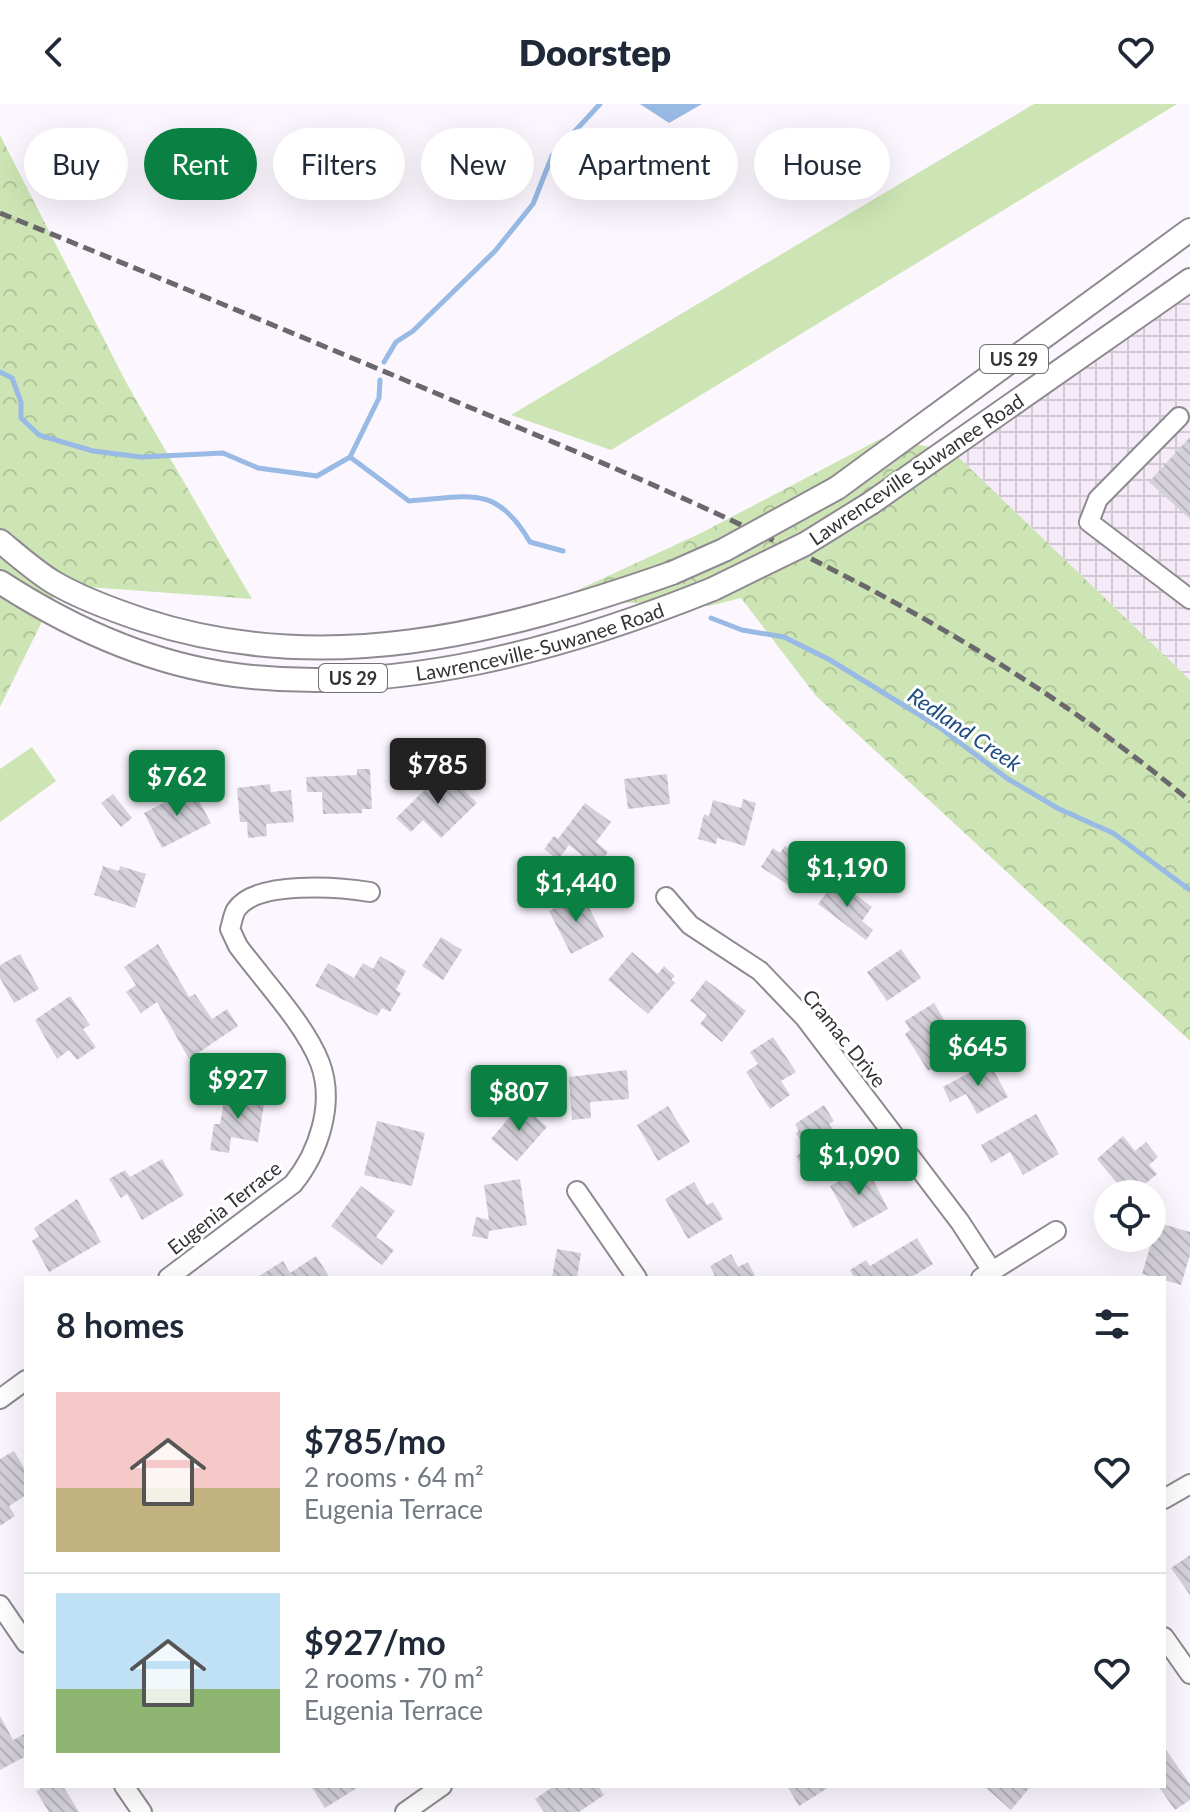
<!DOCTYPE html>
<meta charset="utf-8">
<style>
:root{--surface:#fff;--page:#f6f6f7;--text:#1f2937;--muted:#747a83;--line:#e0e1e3;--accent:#0b8043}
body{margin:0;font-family:Lato,sans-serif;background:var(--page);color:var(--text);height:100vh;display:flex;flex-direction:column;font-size:30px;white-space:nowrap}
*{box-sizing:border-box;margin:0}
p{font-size:26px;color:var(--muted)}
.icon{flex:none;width:44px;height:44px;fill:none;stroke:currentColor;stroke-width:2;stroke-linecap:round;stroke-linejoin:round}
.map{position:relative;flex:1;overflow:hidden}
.side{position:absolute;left:24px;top:1172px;width:1142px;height:512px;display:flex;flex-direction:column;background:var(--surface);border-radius:0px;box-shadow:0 8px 32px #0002}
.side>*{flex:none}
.banner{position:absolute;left:24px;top:24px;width:1142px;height:72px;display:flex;gap:16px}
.tools{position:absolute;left:1094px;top:1076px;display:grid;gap:16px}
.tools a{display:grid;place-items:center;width:72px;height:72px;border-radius:50%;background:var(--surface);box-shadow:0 8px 32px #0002;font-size:40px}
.price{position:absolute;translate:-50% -68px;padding:0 18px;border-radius:8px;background:var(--accent);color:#fff;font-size:26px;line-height:52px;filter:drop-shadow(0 2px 4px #0008)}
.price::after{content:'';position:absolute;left:50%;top:48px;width:24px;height:18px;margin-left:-12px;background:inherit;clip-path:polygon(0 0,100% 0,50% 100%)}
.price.selected{background:#222;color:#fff}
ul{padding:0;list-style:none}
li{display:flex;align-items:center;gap:24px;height:200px;padding:0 32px}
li+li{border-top:2px solid var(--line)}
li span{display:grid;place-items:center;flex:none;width:224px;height:160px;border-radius:0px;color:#555}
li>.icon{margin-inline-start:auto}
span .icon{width:96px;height:96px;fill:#fffc;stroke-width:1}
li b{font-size:34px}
h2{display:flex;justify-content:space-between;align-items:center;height:96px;padding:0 32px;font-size:34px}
.tag{padding:0 28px;border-radius:36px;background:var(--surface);box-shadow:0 8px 32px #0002;font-size:28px;line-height:72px}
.tag.selected{background:var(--accent);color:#fff}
header{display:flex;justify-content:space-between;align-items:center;height:104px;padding:0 32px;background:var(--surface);font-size:36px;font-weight:800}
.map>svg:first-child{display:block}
.industrial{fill:url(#industrial-grid)}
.green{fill:#cde5b4}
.forest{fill:url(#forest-crowns)}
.water{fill:#98bae4}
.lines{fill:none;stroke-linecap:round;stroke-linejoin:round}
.stream{stroke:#98bae4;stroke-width:5}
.building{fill:url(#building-back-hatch)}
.minor-casing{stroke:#8f8a91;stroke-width:22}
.major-casing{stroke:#8f8a91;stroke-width:26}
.minor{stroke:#fff;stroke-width:18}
.major{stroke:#fff;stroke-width:22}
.rail{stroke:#6b686d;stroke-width:5;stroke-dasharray:12 6;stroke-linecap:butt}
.major-bridge-casing{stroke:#8f8a91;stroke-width:26;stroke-linecap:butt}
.major-bridge{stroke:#fff;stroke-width:22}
.labels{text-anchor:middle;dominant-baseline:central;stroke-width:6;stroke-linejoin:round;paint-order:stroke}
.shield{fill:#fff;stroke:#727072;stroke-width:2}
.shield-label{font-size:18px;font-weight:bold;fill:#353336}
.street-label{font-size:20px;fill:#353336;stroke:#fff}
.water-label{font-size:22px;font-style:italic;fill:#1f4d81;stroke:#fff}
</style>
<header><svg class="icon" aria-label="back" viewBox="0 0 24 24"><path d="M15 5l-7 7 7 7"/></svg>Doorstep<svg class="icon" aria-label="heart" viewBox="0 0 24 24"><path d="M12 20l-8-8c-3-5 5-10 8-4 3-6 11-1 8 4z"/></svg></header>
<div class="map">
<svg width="1190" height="1708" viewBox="0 0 1190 1708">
<defs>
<pattern id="industrial-grid" width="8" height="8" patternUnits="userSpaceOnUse" patternTransform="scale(2)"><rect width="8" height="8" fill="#f4eaf8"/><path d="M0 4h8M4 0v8" fill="none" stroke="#d2c9d5"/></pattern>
<pattern id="forest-crowns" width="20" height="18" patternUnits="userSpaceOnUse" patternTransform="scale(2)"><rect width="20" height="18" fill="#cde5b4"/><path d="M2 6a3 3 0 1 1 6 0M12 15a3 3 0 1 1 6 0" fill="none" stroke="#b1c59b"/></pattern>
<pattern id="building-back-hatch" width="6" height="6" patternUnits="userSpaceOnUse" patternTransform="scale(2)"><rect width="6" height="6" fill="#d4d1da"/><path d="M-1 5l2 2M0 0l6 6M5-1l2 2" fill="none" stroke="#b7b4bc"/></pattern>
</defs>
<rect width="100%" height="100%" fill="#fcf7ff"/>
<!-- industrial -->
<path class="industrial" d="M 1190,170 L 1190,576 L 952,347 Z"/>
<!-- green -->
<path class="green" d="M 1034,0 L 1177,0 L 611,346 L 511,311 Z
M 32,643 L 56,677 L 0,718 L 0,665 Z"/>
<!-- forest -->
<path class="forest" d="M 0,31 L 127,280 L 252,495 L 60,481 L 0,603 Z
M 882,334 L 952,347 L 1190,576 L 1190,937 L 816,592 L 741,494 L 709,502 L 556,496 L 699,430 Z"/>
<!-- water -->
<path class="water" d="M 640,0 L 702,0 L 669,19 Z"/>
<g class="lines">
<!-- stream -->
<path class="stream" d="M 384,258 L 396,238 L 413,227 L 495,147 L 533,100 L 552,52 L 600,0
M 0,268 L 12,274 L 21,298 L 21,314 L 39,331 L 93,347 L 141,353 L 223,349 L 258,364 L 317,372 L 350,353
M 350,353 L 409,397 C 468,393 496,379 530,438 L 563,447
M 350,353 L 379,294 L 380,276
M 711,514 L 742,526 L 784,533 L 830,556 L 939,623 L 1008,675 L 1059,705 L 1113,729 L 1190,786"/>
</g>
<!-- building -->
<path class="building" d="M 1190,333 L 1190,415 L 1149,378 Z
M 357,665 L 370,665 L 372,705 L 362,705 L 362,709 L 323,710 L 322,688 L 307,688 L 306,673 L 357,671 Z
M 444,667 L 477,699 L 441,734 L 423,716 L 411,728 L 396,714 Z
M 667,670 L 670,700 L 628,705 L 624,675 Z
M 270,680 L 271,688 L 291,686 L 294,718 L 266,720 L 267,732 L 248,734 L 247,718 L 240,718 L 237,684 Z
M 192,684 L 211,719 L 162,744 L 144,709 Z
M 113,690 L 132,714 L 121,723 L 101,699 Z
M 743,695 L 756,699 L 745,742 L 717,734 L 716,740 L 698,735 L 704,710 L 709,712 L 713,696 L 741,704 Z
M 585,699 L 611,718 L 596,738 L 608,748 L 597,763 L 569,741 L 558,756 L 544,745 L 554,732 L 558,735 Z
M 785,742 L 806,756 L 799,768 L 805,772 L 796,786 L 761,763 L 773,744 L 780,749 Z
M 103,762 L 119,767 L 120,762 L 146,770 L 135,804 L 94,791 Z
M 836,776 L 872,803 L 862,817 L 873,826 L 866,836 L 818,800 Z
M 582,790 L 604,833 L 571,850 L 549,807 Z
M 441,833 L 462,846 L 443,876 L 422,862 Z
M 158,840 L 189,893 L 195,890 L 212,915 L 227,905 L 238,922 L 189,955 L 157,898 L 141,909 L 126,888 L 136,881 L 124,863 Z
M 901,845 L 921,874 L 887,897 L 867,868 Z
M 632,848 L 658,870 L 664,862 L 675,872 L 671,876 L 675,879 L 648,910 L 608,876 Z
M 20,850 L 39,885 L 14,899 L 0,874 L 0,861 Z
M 380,852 L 406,867 L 396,886 L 401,889 L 390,908 L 382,904 L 377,912 L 315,882 L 328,859 L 354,874 L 363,859 L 373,865 Z
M 706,876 L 746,907 L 722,938 L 700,920 L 707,911 L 690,897 Z
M 70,892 L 90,921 L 83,925 L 96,943 L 77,956 L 69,946 L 57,955 L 35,916 Z
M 934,899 L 962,946 L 928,967 L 905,930 L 910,926 L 905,917 Z
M 773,933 L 796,968 L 781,977 L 790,991 L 770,1005 L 746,968 L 758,960 L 750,948 Z
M 989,958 L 1008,993 L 977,1010 L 966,990 L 950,998 L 943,983 Z
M 627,966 L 629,995 L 590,998 L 591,1014 L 572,1016 L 569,973 Z
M 226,987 L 265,994 L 258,1038 L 231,1033 L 229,1049 L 210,1046 L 214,1020 L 220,1020 Z
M 521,1000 L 547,1023 L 517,1057 L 491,1035 Z
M 824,1001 L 834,1017 L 829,1020 L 841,1038 L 805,1065 L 796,1052 L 806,1046 L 796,1029 L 799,1027 L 795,1020 Z
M 668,1002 L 690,1038 L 658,1057 L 637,1021 Z
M 1036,1010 L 1059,1050 L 1023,1071 L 1010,1048 L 991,1059 L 981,1041 Z
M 377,1017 L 425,1029 L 412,1082 L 364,1071 Z
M 1123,1032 L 1135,1047 L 1146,1038 L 1158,1053 L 1149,1061 L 1157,1070 L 1133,1090 L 1126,1090 L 1097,1055 Z
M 162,1055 L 184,1091 L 142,1116 L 127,1090 L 121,1094 L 109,1075 L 125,1066 L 130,1073 Z
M 866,1062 L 888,1105 L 853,1124 L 830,1082 Z
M 520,1075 L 527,1121 L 489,1127 L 488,1135 L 472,1132 L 476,1113 L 489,1116 L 484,1081 Z
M 694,1078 L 707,1101 L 713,1098 L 723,1115 L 688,1135 L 665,1095 Z
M 361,1082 L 395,1107 L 376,1133 L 394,1146 L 382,1161 L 331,1122 Z
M 77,1095 L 101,1138 L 49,1168 L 32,1137 L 39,1132 L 34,1124 Z
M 1152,1117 L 1190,1128 L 1190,1151 L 1181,1181 L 1142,1170 L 1152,1136 Z
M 917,1134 L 933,1160 L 910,1174 L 850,1174 L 853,1172 L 850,1166 L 866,1156 L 870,1162 Z
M 557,1145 L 581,1149 L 577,1174 L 552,1174 Z
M 731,1150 L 738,1163 L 748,1158 L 756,1174 L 716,1174 L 710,1162 Z
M 316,1152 L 330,1174 L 256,1174 L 283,1157 L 290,1169 Z
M 14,1347 L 26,1367 L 26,1391 L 9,1402 L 15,1412 L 0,1422 L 0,1355 Z
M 1190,1451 L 1190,1491 L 1171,1464 Z
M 0,1612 L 13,1636 L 26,1629 L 26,1652 L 0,1666 Z
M 1164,1643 L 1190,1680 L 1190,1696 L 1175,1706 L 1158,1682 L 1164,1682 Z
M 45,1682 L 63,1682 L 79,1708 L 49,1708 L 36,1687 Z
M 311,1682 L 360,1682 L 325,1704 Z
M 554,1682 L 598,1682 L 604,1691 L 579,1708 L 544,1708 L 535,1695 Z
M 787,1682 L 831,1682 L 799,1702 Z
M 984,1682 L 1031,1682 L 1011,1706 Z"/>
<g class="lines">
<defs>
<path id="minor" d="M 1179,313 L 1098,395 L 1089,418 L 1190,495
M 666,793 L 690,821 L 760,867 L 805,914 L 960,1118 L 992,1167
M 577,1087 L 637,1174
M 168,1174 L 293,1080 C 319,1048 335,999 320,959 C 305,920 263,876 238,842 L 230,825 C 232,819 233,811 236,806 C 255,776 340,783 370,788
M 981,1174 L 1056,1127
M 0,1295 L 26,1276
M 1164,1395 L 1190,1380
M 0,1501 L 26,1539
M 1164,1533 L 1190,1570
M 124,1682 L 142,1708
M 405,1708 L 442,1682"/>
<g id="major">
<path d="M 837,384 L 1190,126"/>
<path d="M 871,399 L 1190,176"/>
<path d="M 0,437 C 17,451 35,467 53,478 C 80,494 113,506 143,516 C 324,575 498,530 672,469"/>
<path id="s1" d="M 0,478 C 71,524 150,560 235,571 C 397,592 564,545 713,485"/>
</g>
</defs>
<!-- minor casing -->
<use href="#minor" class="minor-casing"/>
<!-- major casing -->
<use href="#major" class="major-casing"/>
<!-- minor -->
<use href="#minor" class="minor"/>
<!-- major -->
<use href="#major" class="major"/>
<!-- rail -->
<path class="rail" d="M 0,109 C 155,172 310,236 464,301 C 726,409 970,514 1190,697"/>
<defs>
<path id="major-bridge" d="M 672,469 L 724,446 L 837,384
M 713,485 L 805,440 L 871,399"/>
</defs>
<!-- major-bridge casing -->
<use href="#major-bridge" class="major-bridge-casing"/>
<!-- major-bridge -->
<use href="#major-bridge" class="major-bridge"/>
</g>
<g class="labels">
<!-- shield labels -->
<g class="shield">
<rect x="980" y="241" width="68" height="28" rx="6"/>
<rect x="319" y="560" width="68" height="28" rx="6"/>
</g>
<g class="shield-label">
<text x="1014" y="255">US 29</text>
<text x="353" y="574">US 29</text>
</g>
<!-- street labels -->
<g class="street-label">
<text transform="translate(916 365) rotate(-34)">Lawrenceville Suwanee Road</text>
<text stroke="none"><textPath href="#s1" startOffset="564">Lawrenceville-Suwanee Road</textPath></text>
<text transform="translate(845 934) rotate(51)">Cramac Drive</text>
<text transform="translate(224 1103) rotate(-38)">Eugenia Terrace</text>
</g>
<!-- water labels -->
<g class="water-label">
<text transform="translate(965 625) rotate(34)">Redland Creek</text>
</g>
</g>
</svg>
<div class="tools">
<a><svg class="icon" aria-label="locate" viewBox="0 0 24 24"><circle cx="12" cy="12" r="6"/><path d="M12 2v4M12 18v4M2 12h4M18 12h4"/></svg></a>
</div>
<b class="price selected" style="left:438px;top:702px">$785</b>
<b class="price" style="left:177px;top:714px">$762</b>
<b class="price" style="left:847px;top:805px">$1,190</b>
<b class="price" style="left:576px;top:820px">$1,440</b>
<b class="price" style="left:978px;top:984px">$645</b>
<b class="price" style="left:238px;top:1017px">$927</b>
<b class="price" style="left:519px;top:1029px">$807</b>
<b class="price" style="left:859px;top:1093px">$1,090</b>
<div class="banner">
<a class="tag">Buy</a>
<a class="tag selected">Rent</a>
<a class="tag">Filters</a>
<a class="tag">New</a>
<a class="tag">Apartment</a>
<a class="tag">House</a>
</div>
<section class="side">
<h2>8 homes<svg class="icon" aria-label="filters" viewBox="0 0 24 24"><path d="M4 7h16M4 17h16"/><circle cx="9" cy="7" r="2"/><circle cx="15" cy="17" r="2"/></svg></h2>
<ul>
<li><span style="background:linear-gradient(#f6c9c9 60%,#c2b280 0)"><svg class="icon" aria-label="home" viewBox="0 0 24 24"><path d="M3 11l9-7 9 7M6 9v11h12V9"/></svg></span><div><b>$785/mo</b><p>2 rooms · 64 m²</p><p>Eugenia Terrace</p></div><svg class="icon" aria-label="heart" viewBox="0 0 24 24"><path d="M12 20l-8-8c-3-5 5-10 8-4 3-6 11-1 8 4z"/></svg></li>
<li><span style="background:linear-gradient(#bfe0f5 60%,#8fb573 0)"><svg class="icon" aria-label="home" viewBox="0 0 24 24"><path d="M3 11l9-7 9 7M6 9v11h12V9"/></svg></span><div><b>$927/mo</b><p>2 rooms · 70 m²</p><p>Eugenia Terrace</p></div><svg class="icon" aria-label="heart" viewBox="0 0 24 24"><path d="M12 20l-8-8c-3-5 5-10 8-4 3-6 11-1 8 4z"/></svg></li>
</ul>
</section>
</div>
